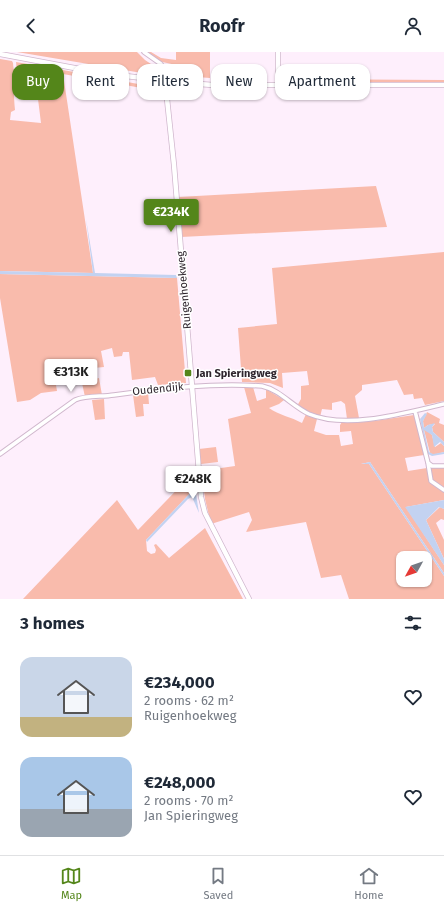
<!DOCTYPE html>
<meta charset="utf-8">
<style>
:root{--surface:#fff;--page:#f2f2f3;--text:#1f2937;--muted:#747a83;--line:#e0e1e3;--accent:#54861a}
body{margin:0;font-family:"Fira Sans",sans-serif;background:var(--page);color:var(--text);height:100vh;display:flex;flex-direction:column;font-size:15px;white-space:nowrap}
*{box-sizing:border-box;margin:0}
p{font-size:13px;color:var(--muted)}
.icon{flex:none;width:22px;height:22px;fill:none;stroke:currentColor;stroke-width:2;stroke-linecap:round;stroke-linejoin:round}
.map{position:relative;height:547px;overflow:hidden}
.side{display:flex;flex-direction:column;background:var(--surface);flex:1}
.side>*{flex:none}
.guide{position:absolute;left:12px;top:12px;width:420px;height:36px;display:flex;gap:8px}
.needle{width:26px;rotate:230deg}
.fabs{position:absolute;left:396px;top:499px;display:grid;gap:8px}
.fabs a{display:grid;place-items:center;width:36px;height:36px;border-radius:8px;background:var(--surface);box-shadow:0 1px 3px #0004;font-size:20px}
.price{position:absolute;translate:-50% -34px;padding:0 9px;border-radius:4px;background:#fff;color:#222;font-size:13px;line-height:26px;filter:drop-shadow(0 1px 2px #0008)}
.price::after{content:'';position:absolute;left:50%;top:24px;width:12px;height:9px;margin-left:-6px;background:inherit;clip-path:polygon(0 0,100% 0,50% 100%)}
.price.current{background:var(--accent);color:#fff}
ul{padding:0;list-style:none}
li{display:flex;align-items:center;gap:12px;height:100px;padding:0 20px}
li span{display:grid;place-items:center;flex:none;width:112px;height:80px;border-radius:12px;color:#555}
li>.icon{margin-inline-start:auto}
span .icon{width:48px;height:48px;fill:#fffc;stroke-width:1}
li b{font-size:17px}
h2{display:flex;justify-content:space-between;align-items:center;height:48px;padding:0 20px;font-size:17px}
.tag{padding:0 14px;border-radius:12px;background:var(--surface);box-shadow:0 1px 3px #0004;font-size:14px;line-height:36px}
.tag.current{background:var(--accent);color:#fff}
header{display:flex;justify-content:space-between;align-items:center;height:52px;padding:0 20px;background:var(--surface);font-size:18px;font-weight:700}
.tab-bar{display:flex;justify-content:space-around;align-items:center;height:56px;border-top:1px solid var(--line);background:var(--surface);font-size:11px;color:var(--muted)}
.tab-bar a{display:grid;justify-items:center;gap:2px}
.tab-bar .current{color:var(--accent)}
.map>svg:first-child{display:block}
.green{fill:#f9bbac;fill-rule:evenodd}
.water{fill:#c3d2f1}
.lines{fill:none;stroke-linecap:round;stroke-linejoin:round}
.minor-casing{stroke:#d0b7cd;stroke-width:5.5}
.tertiary-casing{stroke:#d0b7cd;stroke-width:6}
.minor{stroke:#fff;stroke-width:3.5}
.tertiary{stroke:#fff;stroke-width:4.5}
.poi-dot{fill:#54861a;stroke:#fff;stroke-width:1.5}
.labels{text-anchor:middle;dominant-baseline:central;stroke-width:3;stroke-linejoin:round;paint-order:stroke}
.street-label{font-size:11px;fill:#2f262e;stroke:#fff}
.poi-label{font-size:11px;font-weight:bold;fill:#2f262e;stroke:#fff;text-anchor:start}
</style>
<header><svg class="icon" aria-label="back" viewBox="0 0 24 24"><path d="M15 5l-7 7 7 7"/></svg>Roofr<svg class="icon" aria-label="person" viewBox="0 0 24 24"><circle cx="12" cy="8" r="4"/><path d="M4 21q1-7 8-7t8 7"/></svg></header>
<div class="map">
<svg width="444" height="547" viewBox="0 0 444 547">
<rect width="100%" height="100%" fill="#feeffc"/>
<!-- green -->
<path class="green" d="M 17,0 L 137,0 L 145,8 L 154,14 L 153,20 L 142,21 Z
M 146,0 L 151,0 L 161,6 L 176,8 L 176,0 L 210,0 L 210,26 L 184,24 L 176,13 L 158,9 Z
M 0,7 L 12,9 L 13,11 C 15,27 13,42 15,58 L 11,60 L 10,68 L 41,71 L 35,23 L 17,20 L 16,10 L 86,22 L 85,26 L 63,22 L 93,221 L 0,219 Z
M 89,23 L 160,36 L 162,40 L 89,26 Z
M 282,27 L 444,28 L 444,30 L 285,30 Z
M 376,134 L 387,175 L 181,185 L 178,145 Z
M 444,200 L 444,349 L 425,353 L 422,346 L 414,347 L 413,342 L 404,343 L 397,328 L 362,333 L 362,338 L 355,344 L 359,366 L 347,367 L 345,352 L 341,349 L 332,351 L 332,358 L 322,357 L 320,365 L 297,354 L 301,347 L 301,334 L 309,333 L 307,319 L 282,321 L 283,336 L 270,331 L 242,330 L 238,276 L 277,272 L 272,216 Z
M 0,222 L 177,226 L 186,331 L 158,333 L 155,325 L 132,328 L 129,300 L 123,300 L 122,304 L 114,305 L 112,296 L 101,299 L 104,315 L 83,317 L 85,329 L 99,326 L 102,343 L 85,345 L 82,331 L 73,333 L 70,313 L 53,315 L 57,339 L 41,341 L 30,348 L 17,350 L 0,246 Z
M 244,335 L 253,335 L 257,349 L 266,346 L 266,337 L 284,348 L 279,352 L 269,356 C 279,363 291,365 302,371 L 306,362 L 317,367 L 314,379 L 326,383 L 339,383 L 341,394 L 353,392 L 351,379 L 340,380 L 340,373 L 342,370 L 374,369 L 414,363 L 424,403 L 405,406 L 408,419 L 427,416 L 431,429 L 444,440 L 444,448 L 406,455 L 444,513 L 444,521 L 370,410 L 361,412 L 369,412 L 444,524 L 444,547 L 349,547 L 341,523 L 321,526 L 306,470 L 246,480 L 252,468 L 249,460 L 211,472 L 205,447 L 201,415 L 206,415 L 207,418 L 235,414 L 228,367 L 251,361 ZM 403,506 L 425,506 L 425,528 L 403,528 Z
M 148,340 L 149,352 L 143,352 L 144,364 L 136,365 L 133,343 Z
M 104,347 L 105,367 L 95,368 L 92,348 Z
M 427,360 L 440,367 L 439,371 L 444,373 L 444,390 L 433,380 L 432,375 L 435,372 L 428,373 L 424,376 L 423,369 Z
M 426,377 L 432,383 L 435,395 L 441,391 L 444,394 L 444,400 L 433,403 L 430,401 L 424,378 Z
M 216,395 L 218,410 L 201,412 L 199,397 Z
M 430,416 L 444,416 L 444,437 L 432,428 Z
M 193,421 L 193,438 L 146,488 L 147,499 L 151,502 L 155,501 L 156,498 L 154,493 L 156,492 L 169,506 L 205,476 L 243,547 L 23,547 L 117,448 L 138,478 Z
M 440,455 L 444,457 L 444,468 L 441,467 L 436,471 L 444,488 L 444,507 L 426,468 Z"/>
<!-- water -->
<path class="water" d="M 86,167 L 95,221 L 176,223 L 177,226 L 0,222 L 0,219 L 93,221 Z
M 425,361 L 427,362 L 423,369 L 424,376 L 428,373 L 435,371 L 432,375 L 433,380 L 444,390 L 444,394 L 440,390 L 434,395 L 432,383 L 424,378 L 429,400 L 433,402 L 444,400 L 444,402 L 432,404 L 428,402 L 420,367 Z
M 370,410 L 444,521 L 444,524 L 369,412 L 361,412 Z
M 193,423 L 199,461 L 192,445 L 188,447 L 147,490 L 146,488 L 193,438 Z
M 444,448 L 444,457 L 439,455 L 426,468 L 444,507 L 444,513 L 405,455 Z"/>
<g class="lines">
<defs>
<path id="minor" d="M 144,0 L 161,12 L 164,19
M 415,359 L 428,411 L 431,429 L 444,438
M 0,402 L 75,348 C 87,343 101,345 114,343 C 164,336 212,331 262,334 C 280,338 292,354 309,362 C 347,378 405,361 444,352
M 428,411 L 432,414 L 444,414"/>
<path id="tertiary" d="M 278,0 L 278,32
M 0,2 L 101,21 L 159,28
M159 26a7 7 0 1 1 14 0a7 7 0 1 1-14 0Z
M 145,26 L 159,24
M 172,30 L 213,33 L 444,33
M 165,33 L 167,47 L 174,113 L 201,445 L 205,461 L 249,547"/>
</defs>
<!-- minor casing -->
<use href="#minor" class="minor-casing"/>
<!-- tertiary casing -->
<use href="#tertiary" class="tertiary-casing"/>
<!-- minor -->
<use href="#minor" class="minor"/>
<!-- tertiary -->
<use href="#tertiary" class="tertiary"/>
</g>
<!-- markers -->
<rect class="poi-dot" x="184" y="317" width="8" height="8" rx="2"/>
<g class="labels">
<!-- street labels -->
<g class="street-label">
<text transform="translate(184 238) rotate(-95)">Ruigenhoekweg</text>
<text transform="translate(158 337) rotate(-6)">Oudendijk</text>
</g>
<!-- poi labels -->
<g class="poi-label">
<text x="196" y="321">Jan Spieringweg</text>
</g>
</g>
</svg>
<div class="fabs">
<a><svg class="needle" viewBox="-14 -14 28 28"><path d="M0-13l5 13h-10z" fill="#e53935"/><path d="M0 13l5-13h-10z" fill="#747a83"/></svg></a>
</div>
<b class="price current" style="left:171px;top:181px">€234K</b>
<b class="price" style="left:71px;top:341px">€313K</b>
<b class="price" style="left:193px;top:448px">€248K</b>
<div class="guide">
<a class="tag current">Buy</a>
<a class="tag">Rent</a>
<a class="tag">Filters</a>
<a class="tag">New</a>
<a class="tag">Apartment</a>
</div>
</div>
<section class="side">
<h2>3 homes<svg class="icon" aria-label="filters" viewBox="0 0 24 24"><path d="M4 7h16M4 17h16"/><circle cx="9" cy="7" r="2"/><circle cx="15" cy="17" r="2"/></svg></h2>
<ul>
<li><span style="background:linear-gradient(#c9d6e8 75%,#c2b280 0)"><svg class="icon" aria-label="home" viewBox="0 0 24 24"><path d="M3 11l9-7 9 7M6 9v11h12V9"/></svg></span><div><b>€234,000</b><p>2 rooms · 62 m²</p><p>Ruigenhoekweg</p></div><svg class="icon" aria-label="heart" viewBox="0 0 24 24"><path d="M12 20l-8-8c-3-5 5-10 8-4 3-6 11-1 8 4z"/></svg></li>
<li><span style="background:linear-gradient(#a9c7e8 65%,#9aa5b1 0)"><svg class="icon" aria-label="home" viewBox="0 0 24 24"><path d="M3 11l9-7 9 7M6 9v11h12V9"/></svg></span><div><b>€248,000</b><p>2 rooms · 70 m²</p><p>Jan Spieringweg</p></div><svg class="icon" aria-label="heart" viewBox="0 0 24 24"><path d="M12 20l-8-8c-3-5 5-10 8-4 3-6 11-1 8 4z"/></svg></li>
</ul>
</section>
<nav class="tab-bar">
<a class="current"><svg class="icon" aria-label="map" viewBox="0 0 24 24"><path d="M3 6l6-2 6 2 6-2v14l-6 2-6-2-6 2zM9 4v14M15 6v14"/></svg>Map</a>
<a><svg class="icon" aria-label="saved" viewBox="0 0 24 24"><path d="M7 4h10v16l-5-4-5 4z"/></svg>Saved</a>
<a><svg class="icon" aria-label="home" viewBox="0 0 24 24"><path d="M3 11l9-7 9 7M6 9v11h12V9"/></svg>Home</a>
</nav>
